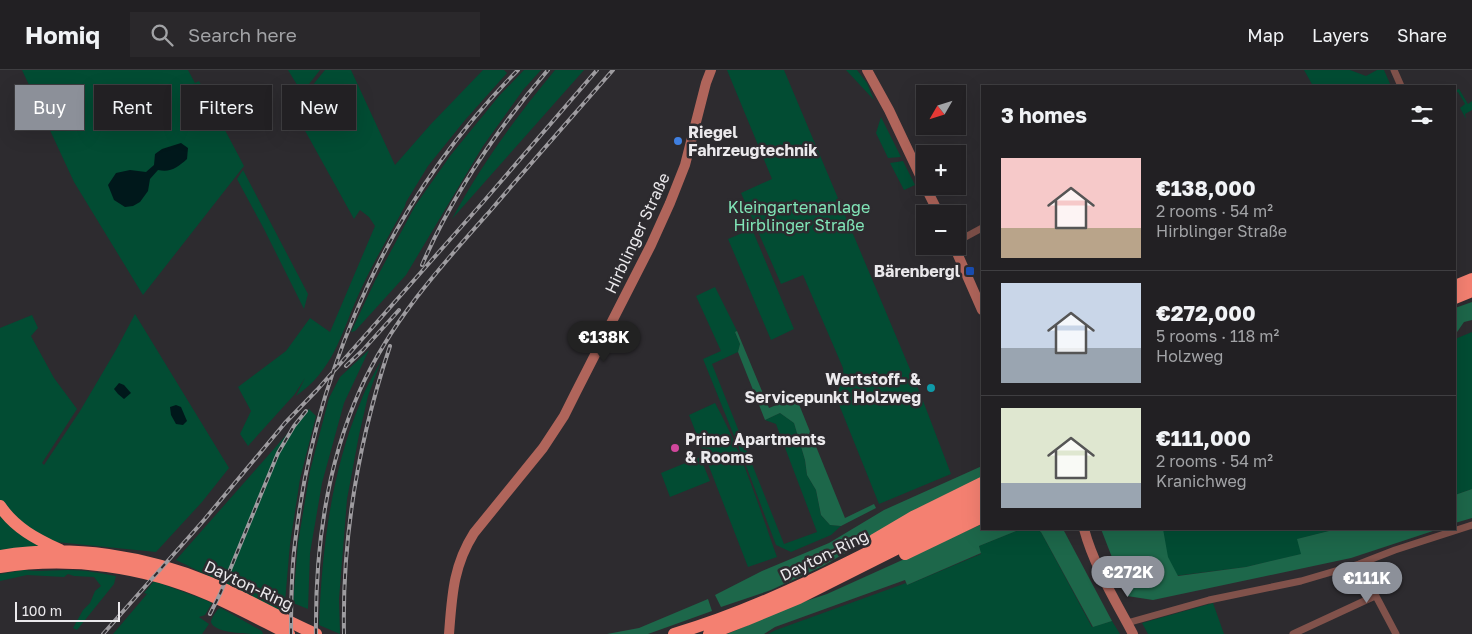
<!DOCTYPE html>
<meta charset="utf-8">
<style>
:root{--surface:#222023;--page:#2a282b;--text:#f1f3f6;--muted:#a2a3a6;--line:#3f3e41;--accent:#8c9099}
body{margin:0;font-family:"Golos Text",sans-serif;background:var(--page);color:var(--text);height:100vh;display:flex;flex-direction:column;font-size:19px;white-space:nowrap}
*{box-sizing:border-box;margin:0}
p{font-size:16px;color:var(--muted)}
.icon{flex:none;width:28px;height:28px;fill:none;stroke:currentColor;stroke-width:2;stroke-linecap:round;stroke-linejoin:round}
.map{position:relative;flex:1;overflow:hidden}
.details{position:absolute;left:981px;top:15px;width:475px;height:445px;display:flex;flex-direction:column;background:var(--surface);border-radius:0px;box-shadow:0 5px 20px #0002,0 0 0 1px var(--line)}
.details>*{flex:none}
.banner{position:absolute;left:15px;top:15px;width:475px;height:45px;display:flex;gap:10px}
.needle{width:32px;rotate:231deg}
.tools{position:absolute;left:916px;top:15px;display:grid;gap:10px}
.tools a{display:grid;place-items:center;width:50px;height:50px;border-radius:0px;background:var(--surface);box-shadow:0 5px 20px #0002,0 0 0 1px var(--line);font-size:25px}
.scale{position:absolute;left:15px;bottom:12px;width:105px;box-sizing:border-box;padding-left:5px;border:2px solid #ebe9ec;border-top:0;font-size:14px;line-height:18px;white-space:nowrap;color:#ebe9ec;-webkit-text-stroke:4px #2d2b2f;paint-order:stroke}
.price{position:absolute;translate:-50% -42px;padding:0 11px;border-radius:18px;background:var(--accent);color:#fff;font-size:16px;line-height:32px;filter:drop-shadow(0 1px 2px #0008)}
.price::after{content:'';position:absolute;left:50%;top:30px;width:15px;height:11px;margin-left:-8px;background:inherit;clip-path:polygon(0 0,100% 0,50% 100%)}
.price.on{background:#222;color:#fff}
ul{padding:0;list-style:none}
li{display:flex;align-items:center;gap:15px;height:125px;padding:0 20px}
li+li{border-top:1px solid var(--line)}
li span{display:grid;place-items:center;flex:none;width:140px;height:100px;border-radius:0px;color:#555}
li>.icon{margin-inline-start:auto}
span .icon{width:60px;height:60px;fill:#fffc;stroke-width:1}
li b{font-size:21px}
h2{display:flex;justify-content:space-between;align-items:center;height:60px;padding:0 20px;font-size:21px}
.tag{padding:0 18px;border-radius:0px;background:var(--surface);box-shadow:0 5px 20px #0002,0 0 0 1px var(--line);font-size:18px;line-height:45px}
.tag.on{background:var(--accent);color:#fff}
header{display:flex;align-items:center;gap:30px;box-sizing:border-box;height:70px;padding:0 25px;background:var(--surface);border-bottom:1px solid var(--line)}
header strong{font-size:24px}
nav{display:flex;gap:28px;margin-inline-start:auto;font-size:18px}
.search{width:350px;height:45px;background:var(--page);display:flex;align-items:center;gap:12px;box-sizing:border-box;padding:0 18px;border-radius:0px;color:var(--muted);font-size:19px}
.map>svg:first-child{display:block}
.green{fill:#024c33}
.forest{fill:#1d674a}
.water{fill:#00181b}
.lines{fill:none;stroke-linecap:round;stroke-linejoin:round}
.street{stroke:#81524b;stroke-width:7}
.secondary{stroke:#b0655b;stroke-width:10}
.highway{stroke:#f48071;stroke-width:12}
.rail-casing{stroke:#9e9ca0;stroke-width:4}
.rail{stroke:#2d2b2f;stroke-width:2;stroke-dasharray:5.5;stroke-linecap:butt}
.shop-dot{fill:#3f7fe0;stroke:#2d2b2f;stroke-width:2}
.transit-dot{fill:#1a4fb4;stroke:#2d2b2f;stroke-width:2}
.culture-dot{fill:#0f9aa8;stroke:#2d2b2f;stroke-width:2}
.hotel-dot{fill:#d1479c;stroke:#2d2b2f;stroke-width:2}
.labels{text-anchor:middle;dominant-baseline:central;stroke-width:5;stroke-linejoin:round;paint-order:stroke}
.poi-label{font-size:16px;font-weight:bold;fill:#ebe9ec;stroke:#2d2b2f;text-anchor:start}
.park-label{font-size:16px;fill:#81e6b8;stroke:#2d2b2f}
.street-label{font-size:16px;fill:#ebe9ec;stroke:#2d2b2f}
</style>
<header>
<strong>Homiq</strong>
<div class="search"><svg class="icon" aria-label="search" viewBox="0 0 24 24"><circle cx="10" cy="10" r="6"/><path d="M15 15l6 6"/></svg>Search here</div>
<nav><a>Map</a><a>Layers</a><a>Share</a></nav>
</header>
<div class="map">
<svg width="1472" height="564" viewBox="0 0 1472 564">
<rect width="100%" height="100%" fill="#2d2b2f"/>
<!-- green -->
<path class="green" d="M 22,0 L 188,0 L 195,13 L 199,11 L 244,96 L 143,225 L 74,112 Z
M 288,0 L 320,0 L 302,23 Z
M 325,0 L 351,0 L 395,95 L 431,54 L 483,0 L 504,0 L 507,3 L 465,50 L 428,96 L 406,132 L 405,136 C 389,166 371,196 357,228 C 340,267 333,300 296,326 L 305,308 L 294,325 L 248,376 L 240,364 L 251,341 L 238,317 L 286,281 L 310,248 L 330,262 L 375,156 L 369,147 L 360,140 L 354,149 L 293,39 Z
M 524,0 L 541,0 L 523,20 L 483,76 L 406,205 L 355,261 L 351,262 L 375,211 L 415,136 L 450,86 L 499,26 Z
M 555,0 L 584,0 L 452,149 C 481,95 516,47 555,0 Z
M 727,0 L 784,0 L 920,323 L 951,404 L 879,434 L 838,332 C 835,321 845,311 843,298 L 803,205 L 781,214 L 741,123 L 772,109 Z
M 846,0 L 857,0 L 867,13 L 874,30 Z
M 1304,0 L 1350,0 L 1366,6 L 1377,0 L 1384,0 L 1391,16 L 1313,16 Z
M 1459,19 L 1468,34 L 1472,31 L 1472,40 L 1465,44 L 1466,49 L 1460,38 L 1465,34 L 1458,22 L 1455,23 L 1455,21 Z
M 881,47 L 901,87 L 888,88 L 876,63 Z
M 903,91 L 915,115 L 904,120 L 890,93 Z
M 243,100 L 308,224 L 304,239 L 264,159 L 237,109 Z
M 752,159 L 794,259 L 771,270 L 728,169 Z
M 715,217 L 737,261 L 735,262 L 740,274 L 738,282 L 712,294 L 784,474 L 817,462 L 776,354 L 765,350 L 780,343 L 794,353 L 805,390 L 807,405 L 816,420 L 821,445 L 830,455 L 841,456 L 831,465 L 791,482 L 776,475 L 745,393 L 703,289 L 721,281 L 696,226 Z
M 135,244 L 229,398 L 202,432 L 156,482 L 56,472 L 25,458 L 0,431 L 0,258 L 32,245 L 38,258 L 31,266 L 54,308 L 77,339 L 42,393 L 44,395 L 80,341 L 116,280 Z
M 1472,262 L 1472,419 L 1455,425 L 1455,269 Z
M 369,280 L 344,333 L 322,413 L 310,483 L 308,539 L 293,533 L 298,473 L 310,401 L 329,328 L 340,307 Z
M 381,291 L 368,326 L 359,365 L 347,429 L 339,529 L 340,564 L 319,555 C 322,479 331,402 361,331 C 366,317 374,304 381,291 Z
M 715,333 C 741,379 759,437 777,487 L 748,497 L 689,345 Z
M 309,339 L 316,346 L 300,409 L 290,474 L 284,543 L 176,490 Z
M 700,387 L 710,411 L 670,427 L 661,403 Z
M 0,444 L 46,477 L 0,480 Z
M 1021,459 L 1037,459 L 1041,462 L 1092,557 L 1112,551 L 1120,564 L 768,564 L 776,560 L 906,513 L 907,515 L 981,484 L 979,476 Z
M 1161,459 L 1337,459 L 1298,469 L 1302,484 L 1246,497 L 1158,508 Z
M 24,500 C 39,502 53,500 68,500 C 84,500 101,503 116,506 L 114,514 L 77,560 L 73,558 L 83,540 L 90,533 L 95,521 L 101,516 L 94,507 L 74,506 L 68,504 L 64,507 L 27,505 L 0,511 L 0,504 Z
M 154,511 L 203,529 L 212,533 L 205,545 L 199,547 L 209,554 L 202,564 L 113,564 L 147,524 L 151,525 L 144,523 Z
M 1213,533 L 1224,564 L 1148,564 L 1142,553 Z
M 221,538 L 262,561 L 263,564 C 252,564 214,564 211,552 C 211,548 216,542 218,539 Z"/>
<!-- forest -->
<path class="forest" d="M 1472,232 L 1472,250 L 1464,252 L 1455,265 L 1455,238 Z
M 737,261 L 769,338 L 796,327 L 845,448 L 874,434 L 876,438 L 841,456 L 830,455 L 821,445 L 816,420 L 807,405 L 805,390 L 794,353 L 780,343 L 765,350 L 738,282 L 740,274 L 735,262 Z
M 982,396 L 982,408 L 927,435 L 823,496 L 771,520 L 721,537 L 715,525 L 762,501 L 829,473 L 884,440 Z
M 1472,419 L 1472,448 L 1455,453 L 1455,425 Z
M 982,454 L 982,459 L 1021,459 L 979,476 L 981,483 L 907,515 L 905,510 L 775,557 L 764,564 L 727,564 L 797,534 L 827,524 Z
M 1037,459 L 1063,459 L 1112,551 L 1093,557 L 1041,462 Z
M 1101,459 L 1163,459 L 1168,487 L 1178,506 L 1246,497 L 1301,484 L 1297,469 L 1337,459 L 1439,459 L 1351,488 L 1153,530 L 1127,526 Z
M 708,529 L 712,541 L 648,564 L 607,564 L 639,558 Z"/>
<!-- water -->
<path class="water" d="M 181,73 L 188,78 L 187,89 C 178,97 171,103 158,100 L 150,109 L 148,121 L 140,132 L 133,136 L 125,137 L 114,130 L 108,115 L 116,103 L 130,100 L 146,102 L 154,95 L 155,84 L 162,79 Z
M 119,313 L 124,315 L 131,323 L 124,329 L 118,324 L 114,319 Z
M 176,335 L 181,337 L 187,351 L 183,355 L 176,354 L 171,345 L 170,337 Z"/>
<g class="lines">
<!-- street -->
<path class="street" d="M 1394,0 L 1401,16
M 958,171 L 982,158
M 1359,494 L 1396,564
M 1127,553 L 1209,530 L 1301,511 L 1359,494 L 1395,480 L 1472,455
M 1293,564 L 1375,526"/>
<!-- secondary -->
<path class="secondary" d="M 867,0 L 889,40 L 925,116
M 925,116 L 939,144
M 954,176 L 982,240
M 1084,459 C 1094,496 1115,530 1133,564
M 449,564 C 452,526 453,496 474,463 L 543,378 L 564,346 L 576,322 L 651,175 L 670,133 L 685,95 L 706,13 L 711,0"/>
<!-- highway -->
<path class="highway" d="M 1455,216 L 1472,209
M 1455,228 L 1472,221
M 0,436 C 15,458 36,469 60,480
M 874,470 L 913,447 L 982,413
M 905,484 L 982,447
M 0,486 C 72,474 146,486 213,514 C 248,529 281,549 316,564
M 0,497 C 71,486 144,496 210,525 C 237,537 263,551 289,564
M 674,564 C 782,532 882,474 982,424
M 709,564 L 746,550 L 799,528 L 982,436"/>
<defs>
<path id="rail" d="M 422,195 C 453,124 497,59 548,0
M 346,296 L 363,280 L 399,240
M 210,544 L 220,524 L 278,383 L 294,356 L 306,341
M 103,564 L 204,450 L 285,353 L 317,320 L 484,131 L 597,0
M 291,564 C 291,534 291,503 295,473 C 315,297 392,126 518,0
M 316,564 C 315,481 326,396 360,320 C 391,251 441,196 491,140 C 531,93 572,47 613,0
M 344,564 C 342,466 359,369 390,276"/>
</defs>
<!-- rail casing -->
<use href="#rail" class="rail-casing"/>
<!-- rail -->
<use href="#rail" class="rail"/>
</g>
<!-- markers -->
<circle class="shop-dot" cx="678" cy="71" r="5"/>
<rect class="transit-dot" x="965" y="196" width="10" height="10" rx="2.5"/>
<circle class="culture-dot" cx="931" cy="318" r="5"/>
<circle class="hotel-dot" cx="675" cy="378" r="5"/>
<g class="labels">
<!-- poi labels -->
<g class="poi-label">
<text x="688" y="62">Riegel<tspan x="688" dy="18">Fahrzeugtechnik</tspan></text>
<text x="960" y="201" text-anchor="end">Bärenbergl</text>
<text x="921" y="309" text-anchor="end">Wertstoff- &amp;<tspan x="921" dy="18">Servicepunkt Holzweg</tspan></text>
<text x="685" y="369">Prime Apartments<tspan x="685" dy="18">&amp; Rooms</tspan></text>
</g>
<!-- park labels -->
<g class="park-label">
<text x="799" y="137">Kleingartenanlage<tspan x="799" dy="18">Hirblinger Straße</tspan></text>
</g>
<!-- street labels -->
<g class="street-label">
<text transform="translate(637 163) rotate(-65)">Hirblinger Straße</text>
<text transform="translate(824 485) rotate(-26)">Dayton-Ring</text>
<text transform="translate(249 515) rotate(25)">Dayton-Ring</text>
</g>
</g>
</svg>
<div class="tools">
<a><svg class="needle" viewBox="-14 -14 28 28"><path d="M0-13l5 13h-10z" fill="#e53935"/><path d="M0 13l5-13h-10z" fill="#a2a3a6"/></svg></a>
<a>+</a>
<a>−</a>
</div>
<div class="scale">100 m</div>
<b class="price on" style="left:604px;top:293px">€138K</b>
<b class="price" style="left:1128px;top:528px">€272K</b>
<b class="price" style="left:1367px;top:534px">€111K</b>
<div class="banner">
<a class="tag on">Buy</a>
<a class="tag">Rent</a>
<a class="tag">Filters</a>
<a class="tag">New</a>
</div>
<section class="details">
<h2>3 homes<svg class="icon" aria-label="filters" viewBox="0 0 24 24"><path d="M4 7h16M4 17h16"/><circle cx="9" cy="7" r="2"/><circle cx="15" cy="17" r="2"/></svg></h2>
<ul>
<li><span style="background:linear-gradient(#f6c9c9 70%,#b9a48a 0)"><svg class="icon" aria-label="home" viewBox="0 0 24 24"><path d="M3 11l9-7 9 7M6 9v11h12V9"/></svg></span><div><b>€138,000</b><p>2 rooms · 54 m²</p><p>Hirblinger Straße</p></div></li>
<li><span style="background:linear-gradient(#c9d6e8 65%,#9aa5b1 0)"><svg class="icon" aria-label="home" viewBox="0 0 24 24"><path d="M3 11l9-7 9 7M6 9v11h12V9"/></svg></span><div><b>€272,000</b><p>5 rooms · 118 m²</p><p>Holzweg</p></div></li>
<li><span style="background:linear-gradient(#dfe7d0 75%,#9aa5b1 0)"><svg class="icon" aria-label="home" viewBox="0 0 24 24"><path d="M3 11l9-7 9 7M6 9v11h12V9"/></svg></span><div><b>€111,000</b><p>2 rooms · 54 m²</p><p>Kranichweg</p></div></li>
</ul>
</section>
</div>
